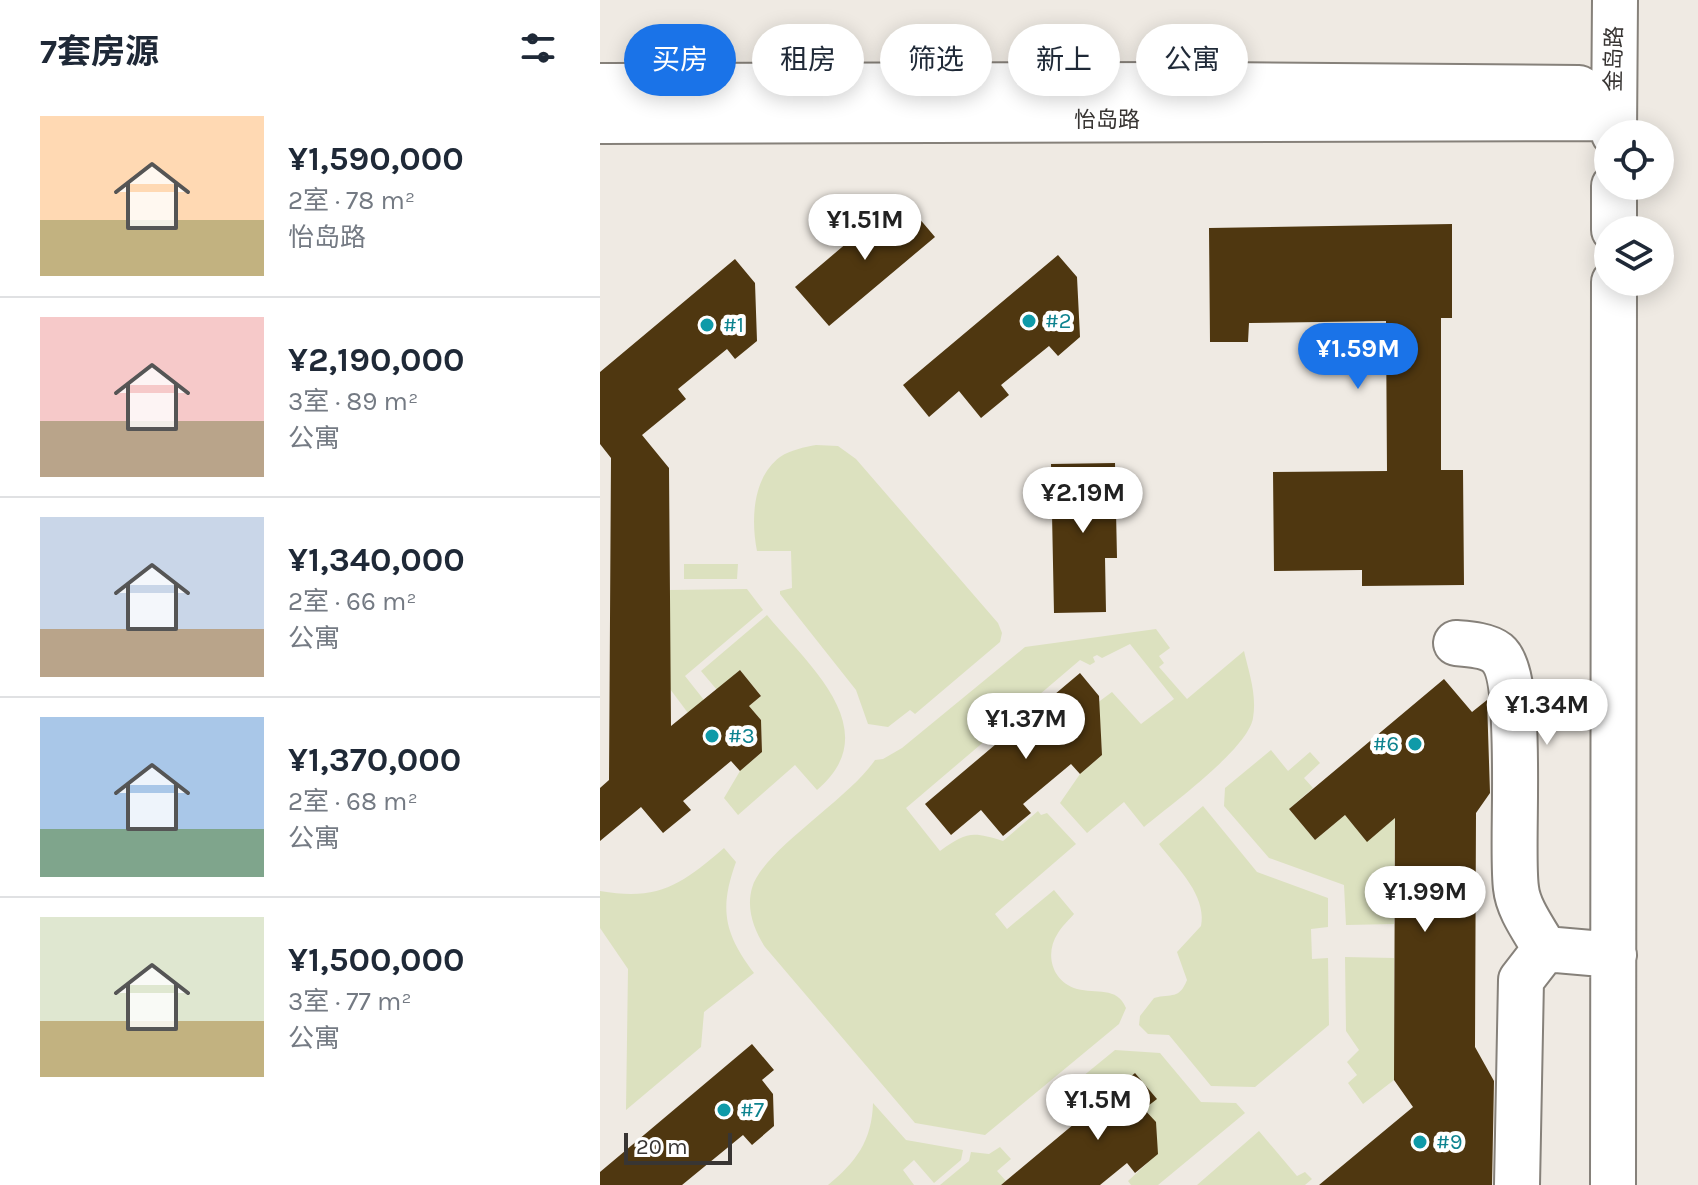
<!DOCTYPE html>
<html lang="zh">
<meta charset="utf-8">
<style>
:root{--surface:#fff;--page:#f6f6f7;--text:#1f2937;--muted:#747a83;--line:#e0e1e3;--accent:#1a73e8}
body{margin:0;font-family:Karla,"Noto Sans SC",sans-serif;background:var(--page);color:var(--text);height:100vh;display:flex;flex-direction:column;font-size:30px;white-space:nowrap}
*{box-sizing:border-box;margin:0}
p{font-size:26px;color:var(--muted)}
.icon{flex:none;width:44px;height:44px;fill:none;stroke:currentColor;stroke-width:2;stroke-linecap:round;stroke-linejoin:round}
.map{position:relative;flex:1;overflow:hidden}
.sheet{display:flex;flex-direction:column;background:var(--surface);width:600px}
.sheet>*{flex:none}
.hud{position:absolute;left:24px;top:24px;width:760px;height:72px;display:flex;gap:16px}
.buttons{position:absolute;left:994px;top:120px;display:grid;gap:16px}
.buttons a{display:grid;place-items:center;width:80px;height:80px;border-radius:50%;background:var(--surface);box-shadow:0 4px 20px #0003;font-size:40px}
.scale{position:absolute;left:24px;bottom:20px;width:108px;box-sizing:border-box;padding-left:8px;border:4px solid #383533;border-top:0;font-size:22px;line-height:28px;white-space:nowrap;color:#383533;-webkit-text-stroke:6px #fff;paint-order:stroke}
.price{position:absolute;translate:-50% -68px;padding:0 18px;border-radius:28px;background:#fff;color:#222;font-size:26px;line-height:52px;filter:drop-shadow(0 2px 4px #0008)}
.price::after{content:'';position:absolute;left:50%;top:48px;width:24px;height:18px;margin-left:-12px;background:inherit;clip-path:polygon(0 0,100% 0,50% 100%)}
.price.on{background:var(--accent);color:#fff}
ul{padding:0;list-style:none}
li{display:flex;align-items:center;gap:24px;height:200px;padding:0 40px}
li+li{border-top:2px solid var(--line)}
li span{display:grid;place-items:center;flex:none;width:224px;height:160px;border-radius:0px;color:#555}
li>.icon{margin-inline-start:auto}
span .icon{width:96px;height:96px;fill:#fffc;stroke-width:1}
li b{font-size:34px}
h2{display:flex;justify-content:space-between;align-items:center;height:96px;padding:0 40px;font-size:34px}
.chip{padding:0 28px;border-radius:36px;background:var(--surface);box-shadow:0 4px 20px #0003;font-size:28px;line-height:72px}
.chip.on{background:var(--accent);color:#fff}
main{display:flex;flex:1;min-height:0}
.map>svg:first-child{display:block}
.green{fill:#dce1bf}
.building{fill:#4f3710}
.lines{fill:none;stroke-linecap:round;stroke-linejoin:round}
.minor-casing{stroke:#86817a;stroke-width:48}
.minor{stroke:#fff;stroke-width:44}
.culture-dot{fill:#0f9aa8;stroke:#fff;stroke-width:3}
.labels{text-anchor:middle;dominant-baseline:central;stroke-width:8;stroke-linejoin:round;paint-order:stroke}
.street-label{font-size:22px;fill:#383533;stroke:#fff}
.culture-label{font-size:22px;fill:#0d838f;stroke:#fff;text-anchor:start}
</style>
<main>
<section class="sheet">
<h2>7套房源<svg class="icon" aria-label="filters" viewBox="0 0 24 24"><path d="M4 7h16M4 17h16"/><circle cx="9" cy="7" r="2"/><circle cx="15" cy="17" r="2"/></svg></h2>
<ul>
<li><span style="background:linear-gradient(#ffd9b3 65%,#c2b280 0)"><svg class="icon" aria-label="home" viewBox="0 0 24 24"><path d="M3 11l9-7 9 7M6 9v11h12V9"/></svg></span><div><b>¥1,590,000</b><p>2室 · 78 m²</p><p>怡岛路</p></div></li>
<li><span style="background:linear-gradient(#f6c9c9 65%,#b9a48a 0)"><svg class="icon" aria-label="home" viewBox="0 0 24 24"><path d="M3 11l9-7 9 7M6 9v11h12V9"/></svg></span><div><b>¥2,190,000</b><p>3室 · 89 m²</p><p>公寓</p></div></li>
<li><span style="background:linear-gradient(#c9d6e8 70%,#b9a48a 0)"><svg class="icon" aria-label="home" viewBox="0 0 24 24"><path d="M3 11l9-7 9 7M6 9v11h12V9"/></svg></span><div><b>¥1,340,000</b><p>2室 · 66 m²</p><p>公寓</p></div></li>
<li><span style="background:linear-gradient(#a9c7e8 70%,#7fa58c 0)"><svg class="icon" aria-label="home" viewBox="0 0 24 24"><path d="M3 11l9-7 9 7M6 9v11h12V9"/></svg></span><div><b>¥1,370,000</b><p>2室 · 68 m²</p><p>公寓</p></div></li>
<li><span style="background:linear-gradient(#dfe7d0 65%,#c2b280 0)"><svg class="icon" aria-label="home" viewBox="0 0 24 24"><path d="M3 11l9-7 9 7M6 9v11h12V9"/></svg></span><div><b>¥1,500,000</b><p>3室 · 77 m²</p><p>公寓</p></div></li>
</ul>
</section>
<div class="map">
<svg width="1098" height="1185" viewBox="0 0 1098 1185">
<rect width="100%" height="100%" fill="#efeae3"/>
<!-- green -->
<path class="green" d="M 216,445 L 238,446 L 256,459 L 398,623 L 402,633 L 400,642 L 315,714 L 310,710 L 288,727 L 268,724 L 256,690 L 180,594 L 180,591 L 192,588 L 191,551 L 157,551 C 151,521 152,478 180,457 C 190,450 205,447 216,445 Z
M 84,564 L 138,564 L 137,579 L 84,579 Z
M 147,589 L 163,610 L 85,676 L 104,700 L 88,713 L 70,689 L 69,590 Z
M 167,615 C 207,664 288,730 217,790 L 195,765 L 138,815 L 124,798 L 140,771 L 162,752 L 161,720 L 149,706 L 161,696 L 140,670 L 117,690 L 101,671 Z
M 556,629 L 570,648 L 559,656 L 564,663 L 559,667 L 587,699 L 644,651 C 649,673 657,695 653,718 C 648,749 570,805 544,827 L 524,802 L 487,833 L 460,803 L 480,774 L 502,755 L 500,723 L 489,709 L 512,692 L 541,724 L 574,699 L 530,644 L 502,658 L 497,655 L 493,657 L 495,662 L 490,665 L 480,660 L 306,808 L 340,851 C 366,832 372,831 403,841 L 438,811 L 441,815 L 447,813 L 476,844 L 395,914 L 407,929 L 454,890 L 474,914 C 469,920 462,926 458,933 C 444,954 452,982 477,989 C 496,994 517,986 526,1008 L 519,1024 L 385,1135 L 315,1123 L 165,947 C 154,930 146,909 152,888 C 162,851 248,800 275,760 L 283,759 L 302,748 L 425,647 Z
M 671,750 L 688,771 L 710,752 L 720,763 L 704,778 L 713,788 L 689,809 L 715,840 L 745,815 L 767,841 L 795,818 L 794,924 L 746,925 L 744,885 L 669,858 L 624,806 L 625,788 Z
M 603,806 L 657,872 L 728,898 L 728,927 L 711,929 L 712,959 L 728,958 L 729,1025 L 655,1087 L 611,1086 L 569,1035 L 548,1034 L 539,1025 L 540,1016 L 554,998 C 572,993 579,1000 587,980 L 577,952 L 601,926 C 607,895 577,868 559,844 Z
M 124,848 L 136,862 C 119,909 124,933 154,973 L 104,1012 L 101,1047 L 26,1110 L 28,969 L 0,928 L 0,891 C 59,901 81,885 124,848 Z
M 745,957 L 794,958 L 794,1080 L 763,1104 L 748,1083 L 757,1075 L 747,1062 L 759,1050 L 746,1031 Z
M 515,1050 L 560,1053 L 601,1102 L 636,1103 L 645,1113 L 558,1185 L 531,1185 L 528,1181 L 557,1154 L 556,1123 L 545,1109 L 556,1098 L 535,1073 L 498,1104 L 477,1081 Z
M 273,1103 L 306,1140 L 363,1150 L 361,1160 L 334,1183 L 314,1160 L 303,1170 L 314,1185 L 228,1185 C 256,1162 272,1141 273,1103 Z
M 659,1131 L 697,1176 L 705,1172 L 712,1179 L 705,1185 L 597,1185 Z
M 400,1147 L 411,1159 L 397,1171 L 406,1181 L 401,1185 L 340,1185 L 369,1161 L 371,1152 L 389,1154 Z"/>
<!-- building -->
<path class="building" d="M 301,197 L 335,237 L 229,326 L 195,287 Z
M 852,224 L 852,318 L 841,318 L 841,470 L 863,470 L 864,585 L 762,586 L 762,570 L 674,571 L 673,472 L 787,471 L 786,321 L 649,323 L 648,342 L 610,342 L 609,228 Z
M 458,255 L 477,277 L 480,337 L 458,356 L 449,346 L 401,385 L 409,395 L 381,418 L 359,391 L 329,417 L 303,385 Z
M 135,259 L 155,283 L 157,341 L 135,359 L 127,349 L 78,389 L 86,399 L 42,435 L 69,468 L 71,726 L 140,670 L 161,696 L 149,706 L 161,720 L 162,752 L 140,771 L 131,761 L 83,801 L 91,810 L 63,833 L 41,807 L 0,841 L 0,788 L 9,780 L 11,458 L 0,444 L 0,372 Z
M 515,463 L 517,558 L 505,558 L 506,612 L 454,613 L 451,464 Z
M 480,673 L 499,696 L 502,755 L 480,774 L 471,764 L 423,804 L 431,813 L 403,836 L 381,810 L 351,835 L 325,804 Z
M 844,679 L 872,712 L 887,700 L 890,793 L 876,813 L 875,1047 L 894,1081 L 892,1185 L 719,1185 L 813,1107 L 794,1080 L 795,818 L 767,842 L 745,815 L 715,840 L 689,809 Z
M 152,1044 L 174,1070 L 162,1080 L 173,1094 L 174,1126 L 152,1145 L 143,1135 L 82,1185 L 0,1185 L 0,1172 Z
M 535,1073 L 557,1099 L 544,1109 L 556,1122 L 558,1154 L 535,1173 L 527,1163 L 500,1185 L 401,1185 Z"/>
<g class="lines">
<defs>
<path id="minor" d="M 0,86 L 616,85 L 979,88
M 0,121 L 1014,118
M 1014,134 L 1015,0
M 1014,230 L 1014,186
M 856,643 C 868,644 887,645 897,653 C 926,677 910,846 916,888 C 918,909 935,931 945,949
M 917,1185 L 921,980 L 945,949 L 1014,955
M 1013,1185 L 1014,282"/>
</defs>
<!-- minor casing -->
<use href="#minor" class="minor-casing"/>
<!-- minor -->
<use href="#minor" class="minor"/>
</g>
<!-- markers -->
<g class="culture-dot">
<circle cx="429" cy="321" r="8"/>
<circle cx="107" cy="325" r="8"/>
<circle cx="112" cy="736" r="8"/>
<circle cx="815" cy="744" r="8"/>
<circle cx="124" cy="1110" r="8"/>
<circle cx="820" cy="1142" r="8"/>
</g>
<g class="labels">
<!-- street labels -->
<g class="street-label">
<text transform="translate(1014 59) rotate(-89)">金岛路</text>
<text x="507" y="120">怡岛路</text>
</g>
<!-- culture labels -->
<g class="culture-label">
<text x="445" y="321">#2</text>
<text x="123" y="325">#1</text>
<text x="128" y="736">#3</text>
<text x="799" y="744" text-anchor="end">#6</text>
<text x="140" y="1110">#7</text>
<text x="836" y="1142">#9</text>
</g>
</g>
</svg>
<div class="buttons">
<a><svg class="icon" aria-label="locate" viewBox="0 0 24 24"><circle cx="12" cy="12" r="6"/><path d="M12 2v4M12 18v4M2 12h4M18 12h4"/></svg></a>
<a><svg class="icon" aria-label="layers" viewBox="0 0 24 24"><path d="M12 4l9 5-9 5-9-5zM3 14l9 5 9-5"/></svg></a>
</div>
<div class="scale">20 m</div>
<b class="price" style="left:265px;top:262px">¥1.51M</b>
<b class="price on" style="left:758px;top:391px">¥1.59M</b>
<b class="price" style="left:483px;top:535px">¥2.19M</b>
<b class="price" style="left:947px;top:747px">¥1.34M</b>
<b class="price" style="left:426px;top:761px">¥1.37M</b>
<b class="price" style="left:825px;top:934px">¥1.99M</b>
<b class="price" style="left:498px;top:1142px">¥1.5M</b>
<div class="hud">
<a class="chip on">买房</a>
<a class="chip">租房</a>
<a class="chip">筛选</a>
<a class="chip">新上</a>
<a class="chip">公寓</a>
</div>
</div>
</main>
